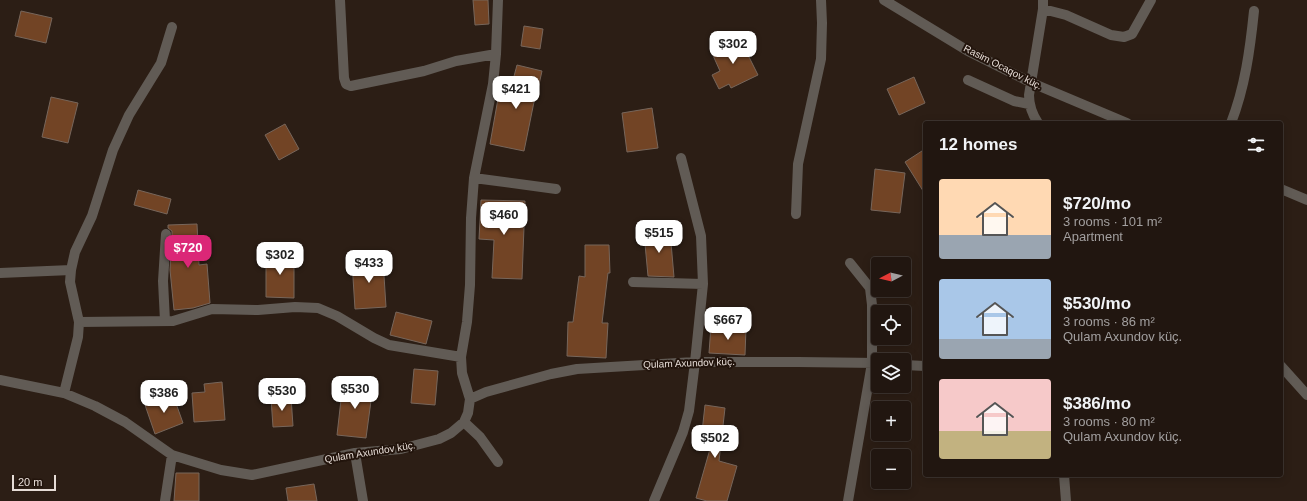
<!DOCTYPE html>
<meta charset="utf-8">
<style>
:root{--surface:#211610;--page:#291f19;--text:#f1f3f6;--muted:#a29f9f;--line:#3e3530;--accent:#db2777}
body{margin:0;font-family:Helvetica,sans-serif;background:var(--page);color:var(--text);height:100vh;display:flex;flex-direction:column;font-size:15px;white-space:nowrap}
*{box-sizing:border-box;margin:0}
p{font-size:13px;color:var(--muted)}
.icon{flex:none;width:22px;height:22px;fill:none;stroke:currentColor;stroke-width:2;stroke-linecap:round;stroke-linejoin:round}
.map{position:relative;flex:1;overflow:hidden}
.details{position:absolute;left:923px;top:121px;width:360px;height:356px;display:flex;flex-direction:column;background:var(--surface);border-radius:4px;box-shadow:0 2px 10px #0003,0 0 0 1px var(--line)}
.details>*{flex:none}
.needle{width:26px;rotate:263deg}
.buttons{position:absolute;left:871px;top:257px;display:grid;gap:8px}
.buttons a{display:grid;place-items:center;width:40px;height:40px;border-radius:4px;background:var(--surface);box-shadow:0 2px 10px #0003,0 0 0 1px var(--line);font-size:20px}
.scale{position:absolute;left:12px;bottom:10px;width:44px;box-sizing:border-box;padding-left:4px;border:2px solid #e6dcd6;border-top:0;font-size:11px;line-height:14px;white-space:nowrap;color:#e6dcd6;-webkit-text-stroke:3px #22140c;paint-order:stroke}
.price{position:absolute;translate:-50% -34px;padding:0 9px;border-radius:8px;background:#fff;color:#222;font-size:13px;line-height:26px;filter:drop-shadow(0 1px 2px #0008)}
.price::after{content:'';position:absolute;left:50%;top:24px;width:12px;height:9px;margin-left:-6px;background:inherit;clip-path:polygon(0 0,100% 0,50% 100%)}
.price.active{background:var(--accent);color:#fff}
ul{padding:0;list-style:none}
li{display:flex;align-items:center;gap:12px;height:100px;padding:0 16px}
li span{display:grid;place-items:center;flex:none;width:112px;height:80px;border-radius:4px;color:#555}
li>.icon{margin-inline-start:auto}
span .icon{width:48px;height:48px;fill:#fffc;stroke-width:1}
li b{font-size:17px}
h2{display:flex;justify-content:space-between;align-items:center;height:48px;padding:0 16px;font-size:17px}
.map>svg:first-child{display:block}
.building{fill:#724425;stroke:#77665b}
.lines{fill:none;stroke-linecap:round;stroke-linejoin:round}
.street{stroke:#615b55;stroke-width:10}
.labels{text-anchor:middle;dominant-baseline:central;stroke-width:4;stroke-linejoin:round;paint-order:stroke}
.street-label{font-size:10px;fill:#e6dcd6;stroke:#22140c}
</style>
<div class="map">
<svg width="1307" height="501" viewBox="0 0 1307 501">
<rect width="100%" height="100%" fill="#2c1e15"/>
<!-- building -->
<path class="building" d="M 473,0 L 488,0 L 489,24 L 475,25 Z
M 21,11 L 52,18 L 46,43 L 15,36 Z
M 524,26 L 543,29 L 540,49 L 521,46 Z
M 739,37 L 758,75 L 731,88 L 729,84 L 719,89 L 712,75 L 720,71 L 711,51 Z
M 517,65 L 542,71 L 536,98 L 535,97 L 524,151 L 490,144 L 499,93 L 509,95 Z
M 914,77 L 925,103 L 899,115 L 887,89 Z
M 51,97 L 78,103 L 68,143 L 42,137 Z
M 652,108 L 658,148 L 627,152 L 622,113 Z
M 285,124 L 299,149 L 279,160 L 265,135 Z
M 925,149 L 925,194 L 905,162 Z
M 875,169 L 905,173 L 900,213 L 871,210 Z
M 138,190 L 171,199 L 167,214 L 134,205 Z
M 481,200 L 525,201 L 522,279 L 492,278 L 494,240 L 479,239 Z
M 197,224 L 199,265 L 207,264 L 210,303 L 193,308 L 174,310 L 170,270 L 172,234 L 172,231 L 168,228 L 168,225 Z
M 670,231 L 674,277 L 648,276 L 644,233 Z
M 585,245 L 609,245 L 610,273 L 608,273 L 602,323 L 608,323 L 606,358 L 567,356 L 568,322 L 573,322 L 579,276 L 585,277 Z
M 266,255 L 294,255 L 294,298 L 266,297 Z
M 383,260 L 386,307 L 355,309 L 352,262 Z
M 396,312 L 432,321 L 426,344 L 390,335 Z
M 711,326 L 746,328 L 745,355 L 709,353 Z
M 414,369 L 438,371 L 435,405 L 411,403 Z
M 222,382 L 225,420 L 194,422 L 192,393 L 205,392 L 204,384 Z
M 343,382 L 373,386 L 366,438 L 337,435 Z
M 173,395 L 183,423 L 155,434 L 145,405 Z
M 291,397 L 293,426 L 273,427 L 271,398 Z
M 705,405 L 725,408 L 719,461 L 737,466 L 727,501 L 707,501 L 696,498 L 712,442 L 701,441 Z
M 176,473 L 199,473 L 199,501 L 174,501 Z
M 314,484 L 317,501 L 288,501 L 286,488 Z"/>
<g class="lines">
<!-- street -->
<path class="street" d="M 340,0 L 344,78 L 346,84 L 351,86 L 424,71 L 456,61 L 496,54
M 884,0 L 968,51 L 1032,83 L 1127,123
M 1043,9 L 1066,15 L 1111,35 L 1124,37 L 1132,34 L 1151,0
M 968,80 L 1014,101 L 1029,104
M 1038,123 C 1032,114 1029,106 1029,95 L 1043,9 L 1043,0
M 1231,123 C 1245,87 1250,50 1254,11
M 474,178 L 556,189
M 1281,189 L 1307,200
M 796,214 L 798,164 L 821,59 L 822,23 L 821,0
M 0,273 L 71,270
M 633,282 L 703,284
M 165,321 L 163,281 L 166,234
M 79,322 L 173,321 L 212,309 L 258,310 L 295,307 L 318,308 L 337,316 L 374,338 L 389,345 L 461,357
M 904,365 L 925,366
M 1281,366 L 1307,395
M 0,380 L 64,393 L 95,406 L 125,422 L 172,455 L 221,470 L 252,475 L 355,453 L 401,449 L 439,439 L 451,433 L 464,422 L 468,413 L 470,399 L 486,392 L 551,374 L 577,369 L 695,362 L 798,362 L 878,363
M 64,393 L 78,337 L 79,322 L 70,282 L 71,270 L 75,252 L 92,216 L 113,150 L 129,115 L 161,63 L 172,27
M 470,399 L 462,373 L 461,357 L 467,322 L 470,285 L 471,218 L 474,178 L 493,84 L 496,54 L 498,0
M 464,422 L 480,437 L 498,462
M 355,453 L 363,501
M 1064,475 L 1066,501
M 165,501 L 172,455
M 654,501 L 683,432 L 689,411 L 695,362 L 703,284 L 701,236 L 681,158
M 848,501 L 872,363 L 872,305 L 870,288 L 850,263"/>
</g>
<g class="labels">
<!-- street labels -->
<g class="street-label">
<text transform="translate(1003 67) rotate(27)">Rasim Ocaqov küç.</text>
<text transform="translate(689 363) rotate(-2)">Qulam Axundov küç.</text>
<text transform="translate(370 452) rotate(-9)">Qulam Axundov küç.</text>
</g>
</g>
</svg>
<div class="buttons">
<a><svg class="needle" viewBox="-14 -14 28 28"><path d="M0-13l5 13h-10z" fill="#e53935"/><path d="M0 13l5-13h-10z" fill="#a29f9f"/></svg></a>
<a><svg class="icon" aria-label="locate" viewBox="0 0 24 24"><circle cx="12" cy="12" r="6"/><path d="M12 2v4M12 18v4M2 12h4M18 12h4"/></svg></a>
<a><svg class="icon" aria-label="layers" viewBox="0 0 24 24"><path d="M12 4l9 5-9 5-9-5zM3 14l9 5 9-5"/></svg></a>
<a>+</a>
<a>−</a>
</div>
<div class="scale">20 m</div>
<b class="price" style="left:733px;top:65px">$302</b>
<b class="price" style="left:516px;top:110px">$421</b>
<b class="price" style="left:504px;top:236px">$460</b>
<b class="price" style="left:659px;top:254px">$515</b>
<b class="price active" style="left:188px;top:269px">$720</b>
<b class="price" style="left:280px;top:276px">$302</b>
<b class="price" style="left:369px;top:284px">$433</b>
<b class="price" style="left:728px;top:341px">$667</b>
<b class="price" style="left:355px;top:410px">$530</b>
<b class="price" style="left:282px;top:412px">$530</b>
<b class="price" style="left:164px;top:414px">$386</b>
<b class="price" style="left:715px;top:459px">$502</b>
<section class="details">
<h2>12 homes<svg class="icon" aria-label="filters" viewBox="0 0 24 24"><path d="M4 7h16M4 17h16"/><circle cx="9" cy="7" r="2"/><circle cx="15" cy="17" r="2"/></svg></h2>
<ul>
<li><span style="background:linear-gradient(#ffd9b3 70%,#9aa5b1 0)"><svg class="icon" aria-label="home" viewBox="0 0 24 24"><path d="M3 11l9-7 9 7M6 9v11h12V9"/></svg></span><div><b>$720/mo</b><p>3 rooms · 101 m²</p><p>Apartment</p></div></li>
<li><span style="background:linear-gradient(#a9c7e8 75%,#9aa5b1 0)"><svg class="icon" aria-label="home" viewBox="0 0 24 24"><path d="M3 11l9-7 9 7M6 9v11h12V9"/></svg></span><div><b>$530/mo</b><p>3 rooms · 86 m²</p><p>Qulam Axundov küç.</p></div></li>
<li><span style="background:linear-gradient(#f6c9c9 65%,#c2b280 0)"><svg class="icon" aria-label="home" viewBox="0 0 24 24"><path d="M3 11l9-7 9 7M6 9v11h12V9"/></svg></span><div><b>$386/mo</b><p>3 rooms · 80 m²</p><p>Qulam Axundov küç.</p></div></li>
</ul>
</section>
</div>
